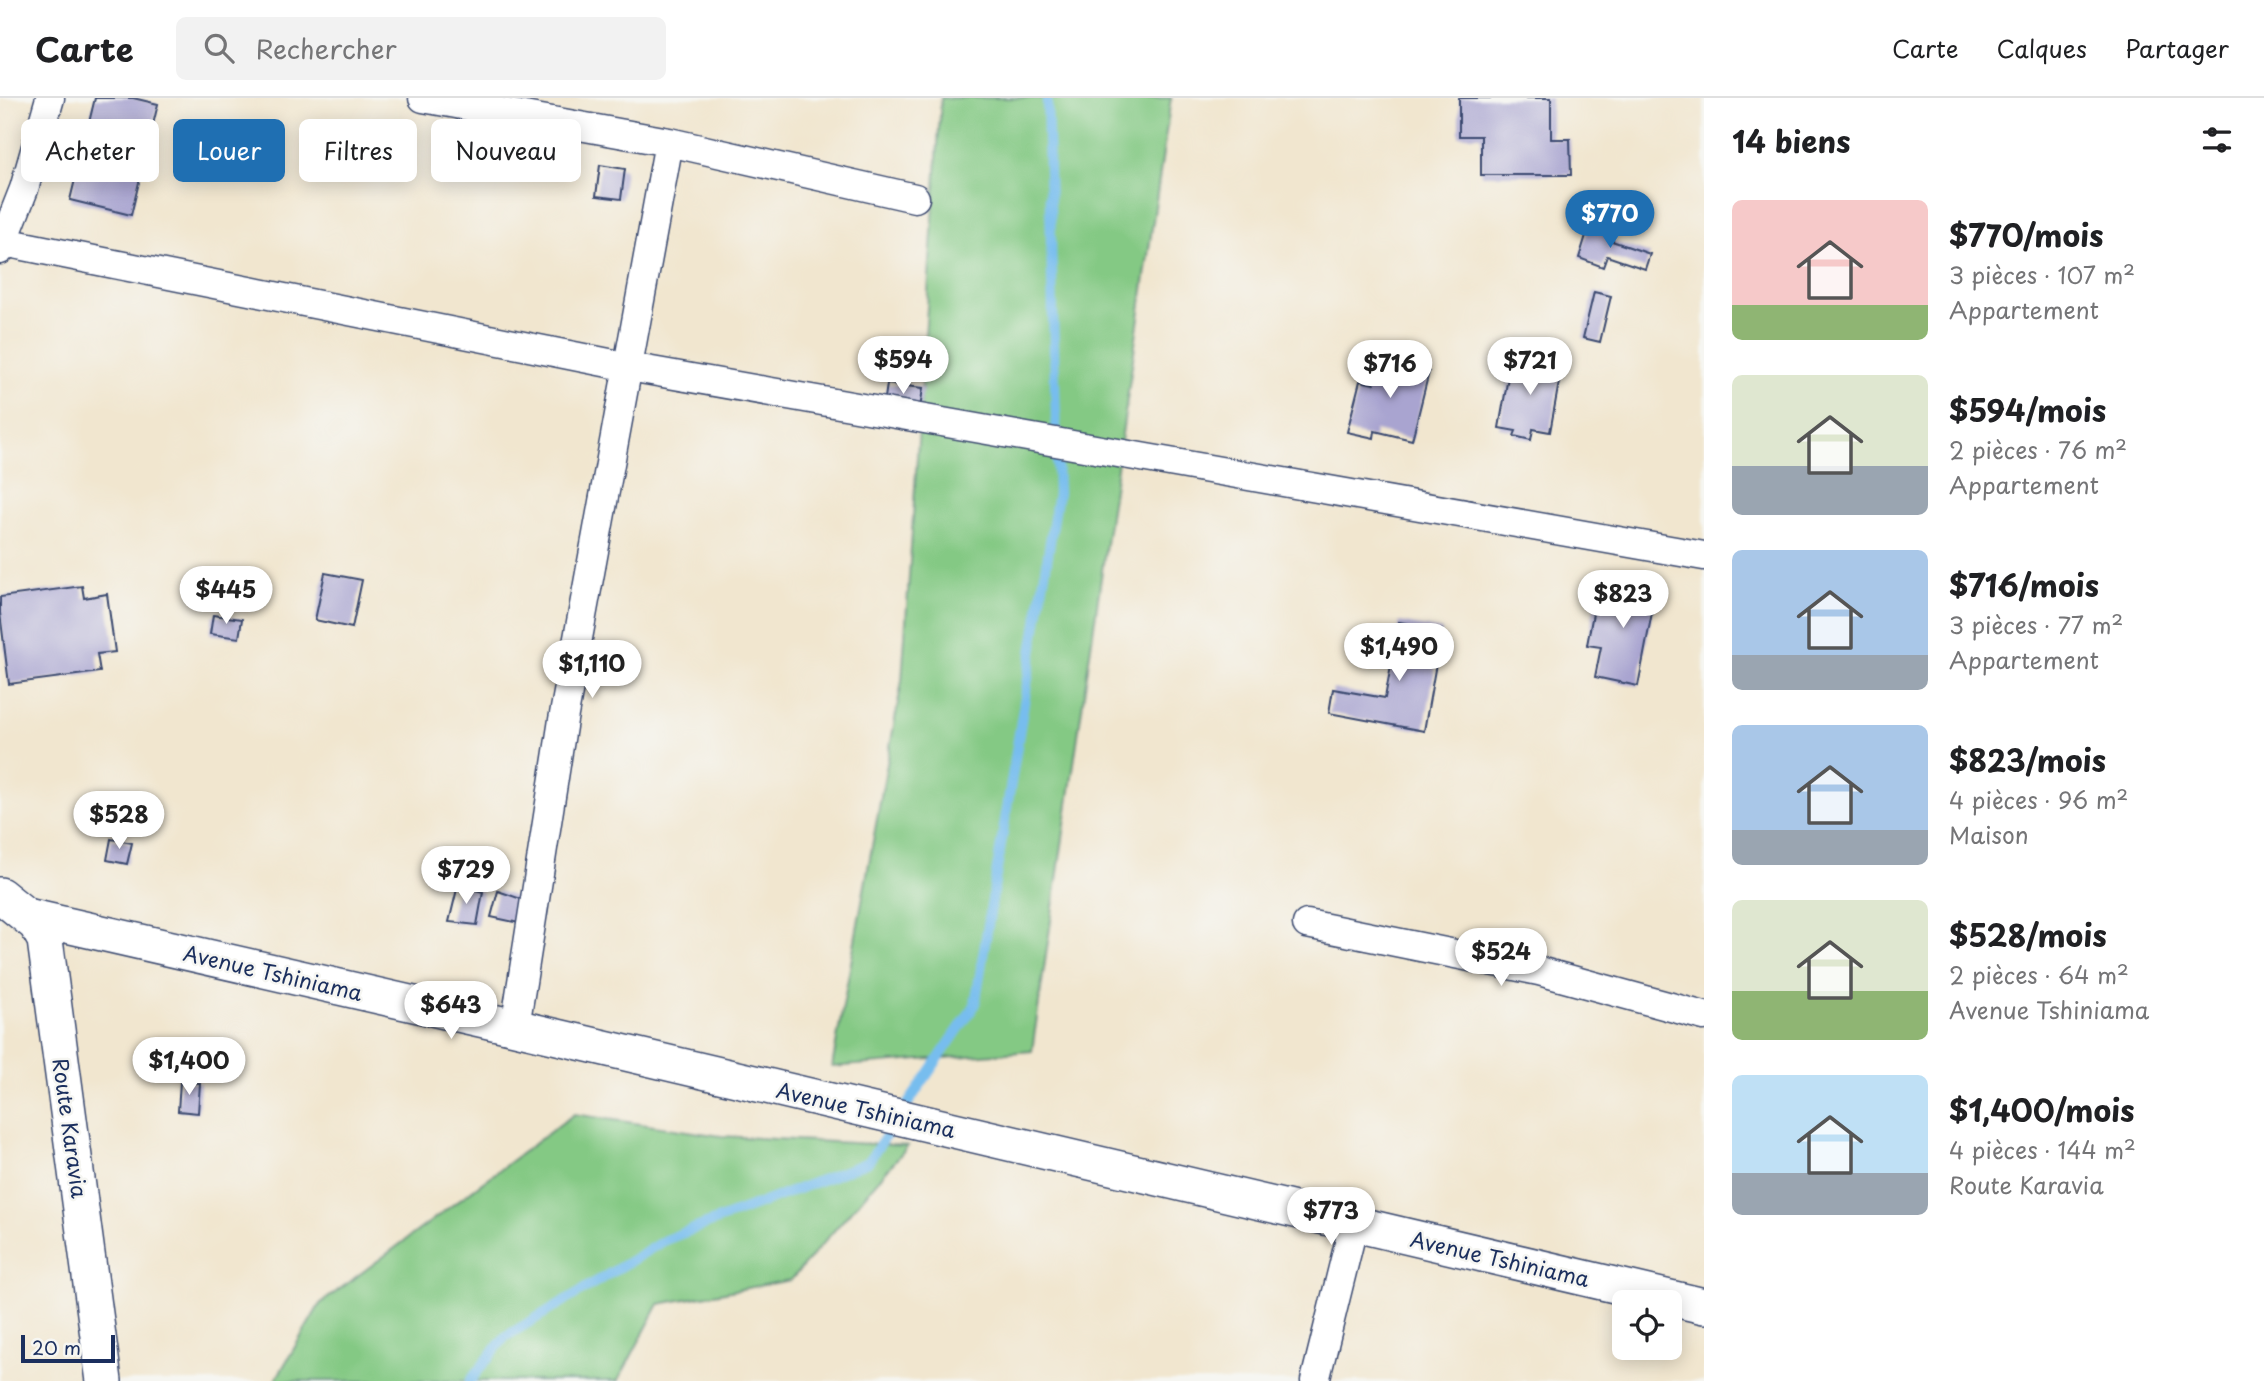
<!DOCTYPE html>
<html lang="fr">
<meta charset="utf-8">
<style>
:root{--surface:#fff;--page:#f2f2f2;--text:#202124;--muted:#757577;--line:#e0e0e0;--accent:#1f6fb2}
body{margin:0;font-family:"Playpen Sans",sans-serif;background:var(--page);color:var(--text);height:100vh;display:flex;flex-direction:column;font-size:26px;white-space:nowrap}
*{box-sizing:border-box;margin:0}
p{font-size:23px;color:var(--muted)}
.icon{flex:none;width:38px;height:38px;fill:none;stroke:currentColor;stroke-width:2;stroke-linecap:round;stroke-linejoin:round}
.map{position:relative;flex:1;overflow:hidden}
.panel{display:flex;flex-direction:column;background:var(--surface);width:560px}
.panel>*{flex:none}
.banner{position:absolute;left:21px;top:21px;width:665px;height:63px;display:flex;gap:14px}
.tools{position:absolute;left:1612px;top:1192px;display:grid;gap:14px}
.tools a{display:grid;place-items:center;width:70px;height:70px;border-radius:10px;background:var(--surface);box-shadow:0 4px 18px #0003;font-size:35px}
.scale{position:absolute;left:21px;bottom:18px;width:94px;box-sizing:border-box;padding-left:7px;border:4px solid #1b2f5e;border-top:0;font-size:19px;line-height:24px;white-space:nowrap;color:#1b2f5e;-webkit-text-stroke:5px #f6f6f2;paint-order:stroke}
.price{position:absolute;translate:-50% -60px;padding:0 16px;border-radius:24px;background:#fff;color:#222;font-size:23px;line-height:46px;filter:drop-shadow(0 2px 4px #0008)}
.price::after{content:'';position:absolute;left:50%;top:42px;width:21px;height:16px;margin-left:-10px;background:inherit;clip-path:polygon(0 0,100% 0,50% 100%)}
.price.active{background:var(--accent);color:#fff}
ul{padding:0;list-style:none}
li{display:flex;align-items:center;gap:21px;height:175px;padding:0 28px}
li span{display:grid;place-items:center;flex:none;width:196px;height:140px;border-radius:10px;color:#555}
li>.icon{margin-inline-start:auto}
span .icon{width:84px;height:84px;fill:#fffc;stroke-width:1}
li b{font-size:30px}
h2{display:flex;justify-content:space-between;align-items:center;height:84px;padding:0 28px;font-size:30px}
.chip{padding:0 24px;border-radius:10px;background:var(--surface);box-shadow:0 4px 18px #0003;font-size:24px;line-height:63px}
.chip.active{background:var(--accent);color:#fff}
header{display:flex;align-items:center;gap:42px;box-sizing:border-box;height:98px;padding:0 35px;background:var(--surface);border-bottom:2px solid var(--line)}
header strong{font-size:33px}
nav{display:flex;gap:38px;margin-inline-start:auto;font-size:24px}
.search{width:490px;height:63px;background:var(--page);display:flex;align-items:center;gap:18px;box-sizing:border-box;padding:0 24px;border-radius:10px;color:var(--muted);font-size:26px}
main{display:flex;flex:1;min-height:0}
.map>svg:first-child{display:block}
.green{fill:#84c984;stroke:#507c71;stroke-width:2}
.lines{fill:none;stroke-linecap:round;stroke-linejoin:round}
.stream{stroke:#77bdee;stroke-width:10}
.building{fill:#a9a4d0}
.minor-casing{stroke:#3b4a6f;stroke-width:31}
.tertiary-casing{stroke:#3b4a6f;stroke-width:38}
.minor{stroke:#fff;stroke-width:28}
.tertiary{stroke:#fff;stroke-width:35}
.labels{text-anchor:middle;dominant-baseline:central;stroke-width:5;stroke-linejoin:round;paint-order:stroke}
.street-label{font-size:21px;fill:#1b2f5e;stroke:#f6f6f2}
</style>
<header>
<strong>Carte</strong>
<div class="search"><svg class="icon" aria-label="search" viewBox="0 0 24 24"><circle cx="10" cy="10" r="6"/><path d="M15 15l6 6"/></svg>Rechercher</div>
<nav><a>Carte</a><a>Calques</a><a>Partager</a></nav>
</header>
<main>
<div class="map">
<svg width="1704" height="1283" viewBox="0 0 1704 1283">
<rect width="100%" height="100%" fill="#f6f6f2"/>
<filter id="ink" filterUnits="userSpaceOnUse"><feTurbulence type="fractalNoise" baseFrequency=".0143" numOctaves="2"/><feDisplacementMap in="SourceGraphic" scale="14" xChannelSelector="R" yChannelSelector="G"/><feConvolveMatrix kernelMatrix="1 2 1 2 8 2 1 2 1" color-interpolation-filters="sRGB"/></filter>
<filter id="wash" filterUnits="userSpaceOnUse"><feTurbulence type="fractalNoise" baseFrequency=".00686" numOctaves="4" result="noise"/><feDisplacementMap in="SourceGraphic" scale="28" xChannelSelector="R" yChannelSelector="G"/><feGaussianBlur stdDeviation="1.57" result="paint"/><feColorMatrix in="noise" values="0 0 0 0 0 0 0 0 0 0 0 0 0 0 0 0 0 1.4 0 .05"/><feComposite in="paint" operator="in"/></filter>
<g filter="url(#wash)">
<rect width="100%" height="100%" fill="#f1e6cf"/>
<!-- green -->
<path class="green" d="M 941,0 L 1171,0 L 1032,953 L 832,969 L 902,583 Z
M 574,1016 L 721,1038 L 908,1048 L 791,1182 L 659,1206 L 618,1283 L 275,1283 L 320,1206 Z"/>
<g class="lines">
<!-- stream -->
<path class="stream" d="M 903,1013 L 975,907 L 1058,395 L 1047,0
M 470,1283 L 505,1239 L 665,1142 L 868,1064 L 894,1026"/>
</g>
<g id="blocks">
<!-- building -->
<path class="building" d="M 95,0 L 133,0 L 158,6 L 131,117 L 70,102 Z
M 1459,0 L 1551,0 L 1551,41 L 1570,41 L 1571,77 L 1481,77 L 1481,38 L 1459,38 Z
M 600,67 L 625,71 L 621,101 L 596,98 Z
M 1589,128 L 1614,136 L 1612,143 L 1650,156 L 1645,171 L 1607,158 L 1603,169 L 1579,160 Z
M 1594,194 L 1611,198 L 1600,244 L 1583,240 Z
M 1391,252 L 1413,257 L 1410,269 L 1429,274 L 1412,342 L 1375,333 L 1374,340 L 1347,334 L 1360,283 L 1374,286 L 1380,263 L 1388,265 Z
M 1523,255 L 1544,259 L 1542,270 L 1561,273 L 1550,334 L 1533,331 L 1531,342 L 1514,338 L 1516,333 L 1499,330 L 1511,262 L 1522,265 Z
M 887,286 L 923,290 L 920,311 L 884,307 Z
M 325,475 L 362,482 L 352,530 L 315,522 Z
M 1611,479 L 1657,488 L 1638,588 L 1595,579 L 1601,549 L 1587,547 L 1595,505 L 1606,507 Z
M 82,488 L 84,500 L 107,496 L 115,554 L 97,556 L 100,574 L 9,586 L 0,515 L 0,499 Z
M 213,517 L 242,521 L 239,540 L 210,536 Z
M 1399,524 L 1442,532 L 1424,633 L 1329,615 L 1333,591 L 1385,600 Z
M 111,741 L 132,745 L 127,766 L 107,762 Z
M 458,787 L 483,794 L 477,827 L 449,824 Z
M 498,793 L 524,802 L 524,826 L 491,819 Z
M 180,984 L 200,985 L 198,1015 L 178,1013 Z"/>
</g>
</g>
<g filter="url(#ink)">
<use href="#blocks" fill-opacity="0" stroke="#3b4a6f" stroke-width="2"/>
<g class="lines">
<defs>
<path id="minor" d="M 423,0 L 669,44 L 915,100
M 4,144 L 629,269 L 1704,458
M 0,152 L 24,91 L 50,0
M 1307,826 L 1539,873 L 1704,918
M 515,929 L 563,622 L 669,44
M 1315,1283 L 1354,1125"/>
<path id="tertiary" d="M 0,797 L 36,826 L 45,842 L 104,1283
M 27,818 L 515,929 L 1704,1208"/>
</defs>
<!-- minor casing -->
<use href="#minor" class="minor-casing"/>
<!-- tertiary casing -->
<use href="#tertiary" class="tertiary-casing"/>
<!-- minor -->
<use href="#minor" class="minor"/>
<!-- tertiary -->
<use href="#tertiary" class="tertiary"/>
</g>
</g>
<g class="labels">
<!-- street labels -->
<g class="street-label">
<text transform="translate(273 874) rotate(13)">Avenue Tshiniama</text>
<text transform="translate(866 1011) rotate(13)">Avenue Tshiniama</text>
<text transform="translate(71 1030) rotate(82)">Route Karavia</text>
<text transform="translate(1500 1160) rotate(13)">Avenue Tshiniama</text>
</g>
</g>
</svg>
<div class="tools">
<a><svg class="icon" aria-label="locate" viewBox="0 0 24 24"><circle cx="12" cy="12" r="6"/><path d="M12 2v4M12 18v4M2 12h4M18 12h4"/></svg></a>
</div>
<div class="scale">20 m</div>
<b class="price active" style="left:1610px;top:152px">$770</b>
<b class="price" style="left:903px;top:298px">$594</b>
<b class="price" style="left:1530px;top:299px">$721</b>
<b class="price" style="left:1390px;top:302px">$716</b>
<b class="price" style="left:226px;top:528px">$445</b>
<b class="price" style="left:1623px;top:532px">$823</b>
<b class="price" style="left:1399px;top:585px">$1,490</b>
<b class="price" style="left:592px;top:602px">$1,110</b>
<b class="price" style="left:119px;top:753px">$528</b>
<b class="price" style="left:466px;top:808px">$729</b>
<b class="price" style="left:1501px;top:890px">$524</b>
<b class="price" style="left:451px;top:943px">$643</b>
<b class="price" style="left:189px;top:999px">$1,400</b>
<b class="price" style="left:1331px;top:1149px">$773</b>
<div class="banner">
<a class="chip">Acheter</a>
<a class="chip active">Louer</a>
<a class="chip">Filtres</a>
<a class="chip">Nouveau</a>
</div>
</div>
<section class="panel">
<h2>14 biens<svg class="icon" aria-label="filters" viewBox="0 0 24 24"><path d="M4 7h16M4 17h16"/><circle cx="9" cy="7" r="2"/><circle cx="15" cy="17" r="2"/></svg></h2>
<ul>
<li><span style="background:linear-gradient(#f6c9c9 75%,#8fb573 0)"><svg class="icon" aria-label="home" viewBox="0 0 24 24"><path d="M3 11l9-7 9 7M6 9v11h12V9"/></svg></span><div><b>$770/mois</b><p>3 pièces · 107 m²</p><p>Appartement</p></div></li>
<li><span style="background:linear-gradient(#dfe7d0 65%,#9aa5b1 0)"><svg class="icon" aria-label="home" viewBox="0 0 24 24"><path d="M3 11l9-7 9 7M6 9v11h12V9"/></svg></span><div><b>$594/mois</b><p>2 pièces · 76 m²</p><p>Appartement</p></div></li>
<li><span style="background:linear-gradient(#a9c7e8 75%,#9aa5b1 0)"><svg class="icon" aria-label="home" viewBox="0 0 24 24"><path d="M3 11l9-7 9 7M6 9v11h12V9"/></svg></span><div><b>$716/mois</b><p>3 pièces · 77 m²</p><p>Appartement</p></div></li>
<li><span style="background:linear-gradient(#a9c7e8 75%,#9aa5b1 0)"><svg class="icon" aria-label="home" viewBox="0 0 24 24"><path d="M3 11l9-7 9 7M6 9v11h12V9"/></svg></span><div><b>$823/mois</b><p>4 pièces · 96 m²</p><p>Maison</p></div></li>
<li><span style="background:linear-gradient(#dfe7d0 65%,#8fb573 0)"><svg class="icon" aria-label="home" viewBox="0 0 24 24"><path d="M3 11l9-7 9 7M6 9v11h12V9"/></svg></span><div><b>$528/mois</b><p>2 pièces · 64 m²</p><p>Avenue Tshiniama</p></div></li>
<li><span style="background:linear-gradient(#bfe0f5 70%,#9aa5b1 0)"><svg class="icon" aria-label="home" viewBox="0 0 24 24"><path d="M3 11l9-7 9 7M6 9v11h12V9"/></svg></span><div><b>$1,400/mois</b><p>4 pièces · 144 m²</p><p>Route Karavia</p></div></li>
</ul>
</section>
</main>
